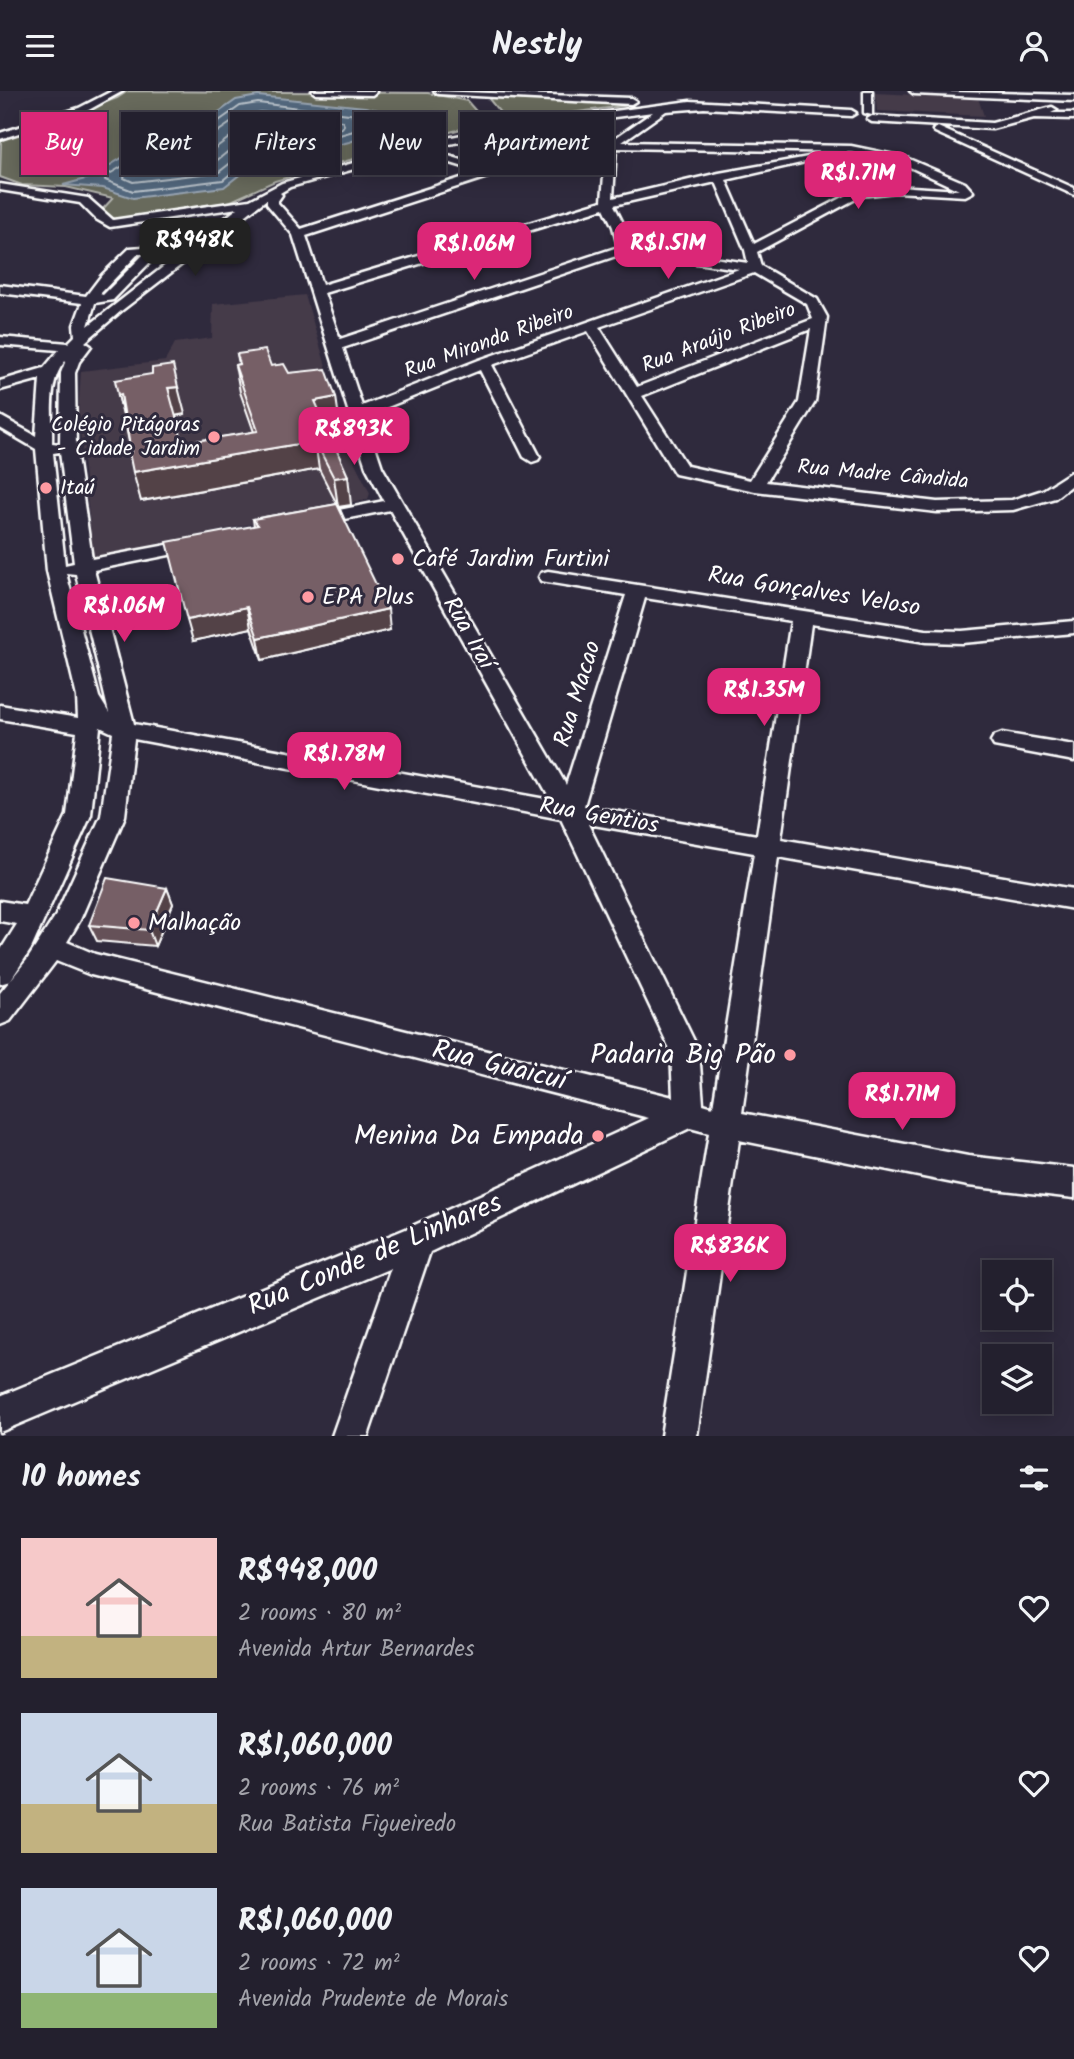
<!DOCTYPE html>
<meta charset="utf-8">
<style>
:root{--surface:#23202e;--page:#2b2836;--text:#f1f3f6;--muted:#a3a3aa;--line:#403e4a;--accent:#db2777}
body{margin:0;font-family:Kalam,sans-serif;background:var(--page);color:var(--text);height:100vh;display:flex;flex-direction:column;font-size:26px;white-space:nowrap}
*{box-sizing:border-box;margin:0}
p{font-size:23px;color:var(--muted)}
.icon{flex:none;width:38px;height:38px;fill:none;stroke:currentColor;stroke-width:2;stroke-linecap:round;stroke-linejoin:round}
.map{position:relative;height:1345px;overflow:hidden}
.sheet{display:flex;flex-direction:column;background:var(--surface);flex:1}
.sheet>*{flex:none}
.banner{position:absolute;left:21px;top:21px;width:700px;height:63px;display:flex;gap:14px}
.fabs{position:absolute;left:982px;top:1169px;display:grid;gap:14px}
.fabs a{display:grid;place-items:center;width:70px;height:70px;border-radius:0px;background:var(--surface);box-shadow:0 4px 18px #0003,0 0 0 2px var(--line);font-size:35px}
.price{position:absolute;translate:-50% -60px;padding:0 16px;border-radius:14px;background:var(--accent);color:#fff;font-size:23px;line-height:46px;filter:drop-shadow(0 2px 4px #0008)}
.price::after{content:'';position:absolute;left:50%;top:42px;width:21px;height:16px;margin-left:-10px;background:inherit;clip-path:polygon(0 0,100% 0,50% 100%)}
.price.active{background:#222;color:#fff}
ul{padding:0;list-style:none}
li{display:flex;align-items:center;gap:21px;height:175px;padding:0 21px}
li span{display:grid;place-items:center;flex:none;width:196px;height:140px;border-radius:0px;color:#555}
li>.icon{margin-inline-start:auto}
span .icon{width:84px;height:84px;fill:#fffc;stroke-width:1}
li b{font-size:30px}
h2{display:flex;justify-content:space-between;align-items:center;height:84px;padding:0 21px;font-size:30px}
.chip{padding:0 24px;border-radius:0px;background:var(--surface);box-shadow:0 4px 18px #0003,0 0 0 2px var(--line);font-size:24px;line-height:63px}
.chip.active{background:var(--accent);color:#fff}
header{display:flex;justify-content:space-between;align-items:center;height:91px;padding:0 21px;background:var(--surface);font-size:32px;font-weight:600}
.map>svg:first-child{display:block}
.built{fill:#443a49}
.green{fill:#676a5c;stroke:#b3b4ae;stroke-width:2}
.water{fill:#53687e;stroke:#98a4b2;stroke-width:2}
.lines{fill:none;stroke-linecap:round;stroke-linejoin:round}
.shore{stroke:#bac3cb;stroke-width:2}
.minor-casing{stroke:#fff;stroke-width:5}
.minor{fill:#2f2a3d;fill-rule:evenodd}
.wall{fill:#655158;stroke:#fff;stroke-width:2}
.shaded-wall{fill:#534247;stroke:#fff;stroke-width:2}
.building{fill:#765e66;stroke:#fff;stroke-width:2}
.poi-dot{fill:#ff9aa2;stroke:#2f2a3d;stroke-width:2.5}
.labels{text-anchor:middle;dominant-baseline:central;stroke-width:6;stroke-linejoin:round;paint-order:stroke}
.far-street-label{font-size:21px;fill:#fff;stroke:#2f2a3d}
.far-poi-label{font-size:21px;fill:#fff;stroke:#2f2a3d;text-anchor:end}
.poi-label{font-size:24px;fill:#fff;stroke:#2f2a3d;text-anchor:start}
.street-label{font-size:24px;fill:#fff;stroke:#2f2a3d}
.near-poi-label{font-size:28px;fill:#fff;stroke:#2f2a3d;text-anchor:end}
.near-street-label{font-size:28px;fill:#fff;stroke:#2f2a3d}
</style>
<header><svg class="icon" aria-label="menu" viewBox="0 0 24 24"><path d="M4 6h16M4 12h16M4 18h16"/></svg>Nestly<svg class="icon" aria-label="person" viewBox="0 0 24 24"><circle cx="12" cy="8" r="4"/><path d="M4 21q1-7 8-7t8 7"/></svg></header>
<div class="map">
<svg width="1074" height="1345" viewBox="0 0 1074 1345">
<rect width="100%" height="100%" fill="#2f2a3d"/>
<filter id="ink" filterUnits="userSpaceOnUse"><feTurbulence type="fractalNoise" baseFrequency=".0143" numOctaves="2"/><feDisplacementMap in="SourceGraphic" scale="14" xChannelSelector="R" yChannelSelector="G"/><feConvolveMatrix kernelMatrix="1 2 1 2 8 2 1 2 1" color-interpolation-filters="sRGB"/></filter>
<g filter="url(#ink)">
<!-- built -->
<path class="built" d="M 875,2 L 978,7 L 984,25 L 877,20 Z
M 305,204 L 354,370 L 370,402 L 368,408 L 97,466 L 93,464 L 78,321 L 81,280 L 165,270 L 175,252 L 212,247 L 213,213 Z"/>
<!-- green -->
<path class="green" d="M 128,0 L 428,2 L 467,10 L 482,27 L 475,34 L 275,90 L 229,111 L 107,129 L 100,121 L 113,107 L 66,96 L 22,94 L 0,86 L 1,49 L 117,7 Z
M 495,5 L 626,12 L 631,14 L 510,30 L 500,27 L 502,24 L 489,8 Z"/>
<!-- water -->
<path class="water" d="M 258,5 L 365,16 L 392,22 L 401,31 L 394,37 L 349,51 L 247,78 L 224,96 L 133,107 L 103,97 L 63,94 L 89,87 L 130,62 L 178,50 L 236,9 Z"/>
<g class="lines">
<!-- shore -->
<path class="shore" d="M 258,12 L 382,27 L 385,31 L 245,71 L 223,89 L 133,100 L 105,89 L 106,85 L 133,69 L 185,54 L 240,15 Z
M 260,21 L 342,30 L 344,34 L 342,37 L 242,63 L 219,81 L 133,91 L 124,87 L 125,83 L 133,79 L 181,66 L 232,31 Z
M 259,32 L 283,35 L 286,40 L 236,54 L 215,71 L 203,70 L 203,66 L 248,33 Z"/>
<defs>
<path id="minor" d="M 112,0 L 123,0 L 85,21 L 0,48 L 0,42 L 79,17 Z
M 312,0 L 376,0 L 376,1 L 372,4 L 316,3 Z
M 434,0 L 631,7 L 636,10 L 631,13 L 438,3 Z
M 864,0 L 872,0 L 872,24 L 864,22 Z
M 910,0 L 1074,4 L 1074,10 L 914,3 Z
M 690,10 L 851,19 L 856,22 L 851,25 L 704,17 L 666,20 L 622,51 L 851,55 L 904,66 L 965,92 L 973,101 L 965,105 L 896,101 L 861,105 L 757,161 L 761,175 L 817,208 L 827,226 L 815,311 L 766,391 L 937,411 L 1012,409 L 1043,399 L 1074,379 L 1074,392 L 1055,407 L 1013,419 L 937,421 L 755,400 L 675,383 L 588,240 L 492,274 L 540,366 L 538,369 L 532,371 L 524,366 L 480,279 L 365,325 L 382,376 L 566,694 L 626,504 L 541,490 L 539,486 L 541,482 L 548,480 L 926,539 L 962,540 L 1074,530 L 1074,542 L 962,552 L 926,551 L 811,533 L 781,748 L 1074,798 L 1074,818 L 778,766 L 742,1022 L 968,1065 L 1074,1077 L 1074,1107 L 968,1095 L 739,1049 L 697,1345 L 661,1345 L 709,1042 L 690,1037 L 430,1161 L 368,1345 L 332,1345 L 391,1177 L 0,1341 L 0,1305 L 406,1138 L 649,1027 L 91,884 L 56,870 L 10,930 L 0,934 L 0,902 L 27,869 L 56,824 L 101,725 L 113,642 L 100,636 L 91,724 L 31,858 L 10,890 L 0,893 L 0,860 L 17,833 L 0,830 L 0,810 L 25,814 L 67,724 L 77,641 L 0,628 L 0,614 L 78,627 L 77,606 L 47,480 L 36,358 L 0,337 L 0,325 L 36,345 L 40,288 L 0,299 L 0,290 L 44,277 L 59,259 L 0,254 L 0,246 L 68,252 L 75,245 L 74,234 L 82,212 L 0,202 L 0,194 L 86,205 L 102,184 L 130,157 L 157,155 L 157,164 L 113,209 L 95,212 L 88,235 L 238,117 L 110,136 L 96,128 L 80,112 L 0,99 L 0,93 L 88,107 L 113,129 L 250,109 L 282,92 L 432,50 L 516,33 ZM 653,21 L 608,52 L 532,65 L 491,78 L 426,58 L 516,39 ZM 616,57 L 851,61 L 897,70 L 959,99 L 896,95 L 853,101 L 754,153 L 726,89 L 814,69 L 814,65 L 719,82 L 613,107 ZM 606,58 L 602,110 L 322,194 L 306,145 L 534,71 ZM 415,61 L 480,81 L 301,138 L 277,111 L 282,104 L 280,102 L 290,96 ZM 716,91 L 745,159 L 748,172 L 629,155 L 625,136 L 614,114 ZM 267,108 L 267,113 L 293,144 L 366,376 L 384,410 L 314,424 L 305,429 L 314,434 L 390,419 L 551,709 L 134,633 L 94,479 L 199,458 L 208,453 L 199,448 L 92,468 L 76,359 L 75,282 L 79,271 L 91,255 L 85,251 L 121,220 ZM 604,117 L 613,136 L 618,156 L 340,248 L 324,202 ZM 625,162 L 739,178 L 479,269 L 362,315 L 343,257 ZM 138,163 L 144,163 L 103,204 L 100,203 ZM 754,182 L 807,213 L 813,228 L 637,296 L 599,236 ZM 811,238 L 799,311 L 750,389 L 687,375 L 642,305 ZM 66,269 L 61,282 L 60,353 L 52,352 C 53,324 47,290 66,269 ZM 60,361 L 74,472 L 65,474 L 53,362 ZM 66,482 L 76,483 L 109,622 L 99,606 ZM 645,507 L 791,530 L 757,744 L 584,715 ZM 134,648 L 561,728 L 671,960 L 673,1006 L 95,863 L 67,851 L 80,829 L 125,725 ZM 588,733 L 754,762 L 713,1016 L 703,1013 L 699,960 Z
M 1052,16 L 1057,19 L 1051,22 L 1074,22 L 1074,28 L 1034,27 L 992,38 L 872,31 L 867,28 L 872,25 L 992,32 Z
M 938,36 L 1074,97 L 1074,104 L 935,41 L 933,39 Z
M 1002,642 L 1074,654 L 1074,670 L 994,655 L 991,650 L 994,645 Z"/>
</defs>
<!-- minor casing -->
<use href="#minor" class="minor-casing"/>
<!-- minor -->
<use href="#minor" class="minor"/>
</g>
<!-- wall -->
<path class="wall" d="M 237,263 L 289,282 L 340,334 L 326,336 L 351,414 L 339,416 L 390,539 L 262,569 L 251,537 L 193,550 L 254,435 L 253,428 L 337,413 L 319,378 L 141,410 L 125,331 L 118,304 L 185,323 L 175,325 L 183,352 L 254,341 L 240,301 L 235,274 L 239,273 Z
M 167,797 L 173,813 L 155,855 L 97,850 L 89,834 Z"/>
<!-- shaded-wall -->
<path class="shaded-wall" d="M 178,296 L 185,323 L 174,325 L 168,297 Z
M 121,303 L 125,331 L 118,304 Z
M 336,306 L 340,334 L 319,337 L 315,310 Z
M 315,350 L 319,378 L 141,410 L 133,381 Z
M 348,385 L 351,414 L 338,416 L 334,387 Z
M 247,516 L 251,537 L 193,550 L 187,529 Z
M 388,518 L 390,539 L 262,569 L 258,547 Z
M 167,797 L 173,813 L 155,855 L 149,839 Z"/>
<!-- building -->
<path class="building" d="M 265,259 L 271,275 L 284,273 L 289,282 L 326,278 L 336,306 L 315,310 L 348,385 L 334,387 L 315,350 L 133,381 L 129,362 L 131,361 L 121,303 L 118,304 L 115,289 L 152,283 L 152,277 L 173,274 L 178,296 L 168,297 L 183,352 L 258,340 L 235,274 L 240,273 L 237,263 Z
M 337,413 L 388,518 L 258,547 L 247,516 L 187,529 L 167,451 L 258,434 L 253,428 Z
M 107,787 L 167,797 L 149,839 L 89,834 Z"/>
</g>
<!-- markers -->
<g class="poi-dot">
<circle cx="214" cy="346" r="7"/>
<circle cx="46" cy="397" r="7"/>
<circle cx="398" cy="468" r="7"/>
<circle cx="308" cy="506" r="7"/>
<circle cx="134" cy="832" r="7"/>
<circle cx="790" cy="964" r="7"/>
<circle cx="598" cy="1045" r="7"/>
</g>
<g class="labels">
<!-- far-street labels -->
<g class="far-street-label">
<text transform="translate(719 247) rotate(-21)">Rua Araújo Ribeiro</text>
<text transform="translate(489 251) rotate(-20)">Rua Miranda Ribeiro</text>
<text transform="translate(883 384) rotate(5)">Rua Madre Cândida</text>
</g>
<!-- far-poi labels -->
<g class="far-poi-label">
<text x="200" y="334">Colégio Pitágoras<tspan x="200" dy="24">- Cidade Jardim</tspan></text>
<text x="60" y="397" text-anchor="start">Itaú</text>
</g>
<!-- poi labels -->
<g class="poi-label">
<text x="412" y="468">Café Jardim Furtini</text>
<text x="322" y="506">EPA Plus</text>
<text x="148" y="832">Malhação</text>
</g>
<!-- street labels -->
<g class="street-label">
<text transform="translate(814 501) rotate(9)">Rua Gonçalves Veloso</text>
<text transform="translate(468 542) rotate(60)">Rua Iraí</text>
<text transform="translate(578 603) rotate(-73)">Rua Macao</text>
<text transform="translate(599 725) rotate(10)">Rua Gentios</text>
</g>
<!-- near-poi labels -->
<g class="near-poi-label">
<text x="776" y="964">Padaria Big Pão</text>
<text x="584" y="1045">Menina Da Empada</text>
</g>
<!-- near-street labels -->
<g class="near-street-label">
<text transform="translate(499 975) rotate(14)">Rua Guaicuí</text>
<text transform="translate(375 1164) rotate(-23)">Rua Conde de Linhares</text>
</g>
</g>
</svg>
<div class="fabs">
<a><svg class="icon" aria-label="locate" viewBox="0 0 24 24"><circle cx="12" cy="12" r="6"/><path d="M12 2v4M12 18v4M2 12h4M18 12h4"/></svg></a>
<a><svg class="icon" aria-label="layers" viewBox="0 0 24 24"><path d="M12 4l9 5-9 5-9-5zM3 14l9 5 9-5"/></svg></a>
</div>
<b class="price" style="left:858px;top:120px">R$1.71M</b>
<b class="price active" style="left:195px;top:187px">R$948K</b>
<b class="price" style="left:668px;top:190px">R$1.51M</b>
<b class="price" style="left:474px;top:191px">R$1.06M</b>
<b class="price" style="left:354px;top:376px">R$893K</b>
<b class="price" style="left:124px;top:553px">R$1.06M</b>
<b class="price" style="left:764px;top:637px">R$1.35M</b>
<b class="price" style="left:344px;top:701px">R$1.78M</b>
<b class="price" style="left:902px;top:1041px">R$1.71M</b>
<b class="price" style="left:730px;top:1193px">R$836K</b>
<div class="banner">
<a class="chip active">Buy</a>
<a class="chip">Rent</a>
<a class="chip">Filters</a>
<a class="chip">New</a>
<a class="chip">Apartment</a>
</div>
</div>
<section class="sheet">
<h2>10 homes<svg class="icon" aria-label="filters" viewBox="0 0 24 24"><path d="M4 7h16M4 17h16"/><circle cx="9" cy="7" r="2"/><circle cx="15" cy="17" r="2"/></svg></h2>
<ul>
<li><span style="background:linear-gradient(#f6c9c9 70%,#c2b280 0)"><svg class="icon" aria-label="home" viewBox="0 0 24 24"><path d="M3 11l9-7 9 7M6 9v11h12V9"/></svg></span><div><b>R$948,000</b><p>2 rooms · 80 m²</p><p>Avenida Artur Bernardes</p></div><svg class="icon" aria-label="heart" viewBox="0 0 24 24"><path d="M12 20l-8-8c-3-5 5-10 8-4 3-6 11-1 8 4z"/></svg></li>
<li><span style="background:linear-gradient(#c9d6e8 65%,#c2b280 0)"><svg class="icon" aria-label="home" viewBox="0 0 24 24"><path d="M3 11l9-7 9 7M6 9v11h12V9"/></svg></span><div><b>R$1,060,000</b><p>2 rooms · 76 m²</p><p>Rua Batista Figueiredo</p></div><svg class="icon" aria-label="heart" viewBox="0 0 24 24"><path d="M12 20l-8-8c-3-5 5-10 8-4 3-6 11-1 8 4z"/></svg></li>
<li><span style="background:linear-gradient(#c9d6e8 75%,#8fb573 0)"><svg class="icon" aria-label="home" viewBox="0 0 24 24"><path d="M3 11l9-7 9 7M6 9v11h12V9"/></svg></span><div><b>R$1,060,000</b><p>2 rooms · 72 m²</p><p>Avenida Prudente de Morais</p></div><svg class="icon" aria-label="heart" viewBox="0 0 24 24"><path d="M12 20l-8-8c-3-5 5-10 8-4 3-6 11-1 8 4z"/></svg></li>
</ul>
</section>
